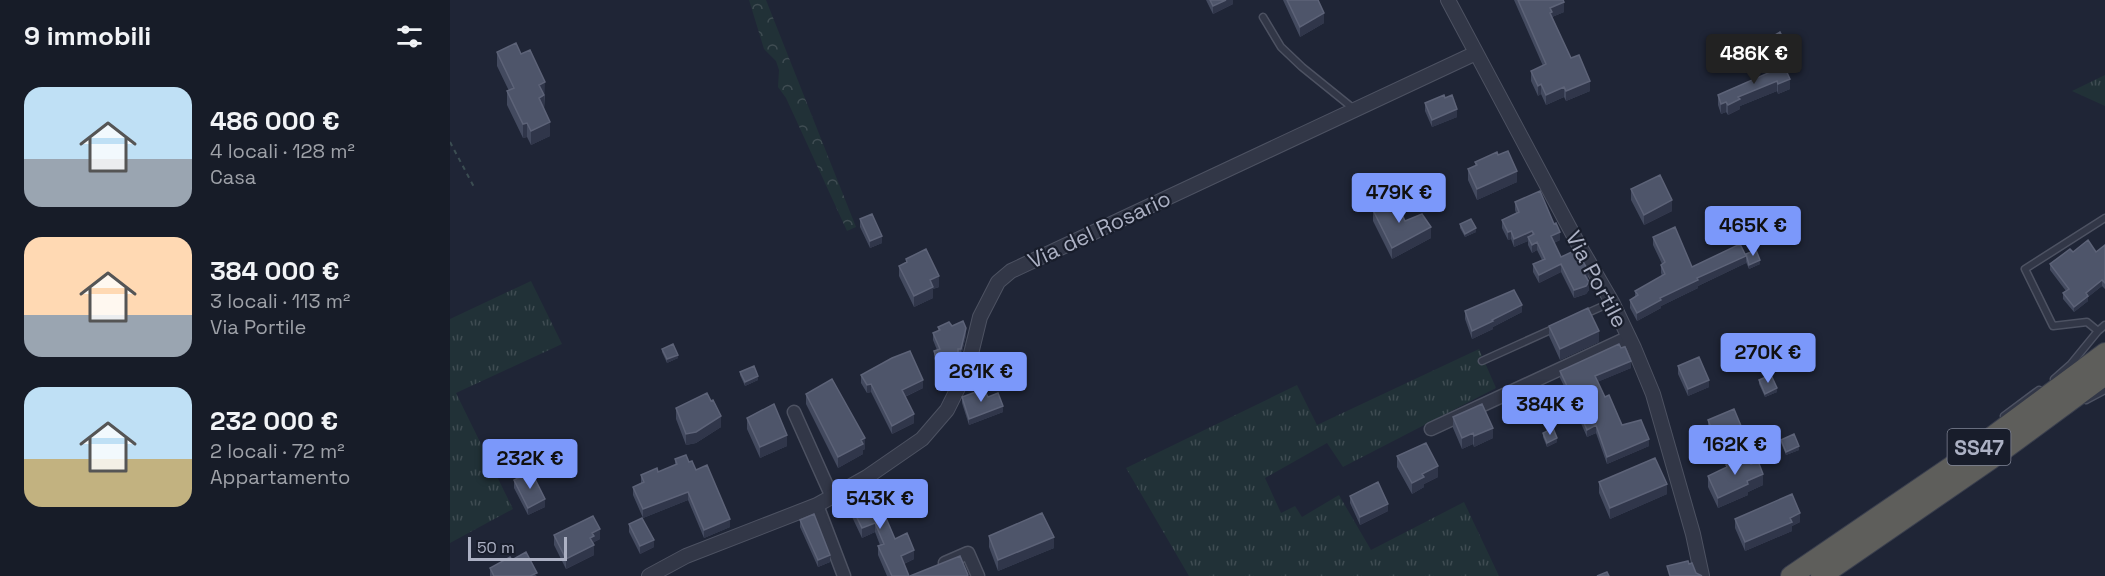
<!DOCTYPE html>
<html lang="it">
<meta charset="utf-8">
<style>
:root{--surface:#171c28;--page:#202530;--text:#f1f3f6;--muted:#9ea1a8;--accent:#7b98fa}
body{margin:0;font-family:"Space Grotesk",sans-serif;background:var(--page);color:var(--text);height:100vh;display:flex;flex-direction:column;font-size:22px;white-space:nowrap}
*{box-sizing:border-box;margin:0}
p{font-size:20px;color:var(--muted)}
.icon{flex:none;width:33px;height:33px;fill:none;stroke:currentColor;stroke-width:2;stroke-linecap:round;stroke-linejoin:round}
.map{position:relative;flex:1;overflow:hidden}
.panel{display:flex;flex-direction:column;background:var(--surface);width:450px}
.panel>*{flex:none}
.scale{position:absolute;left:18px;bottom:15px;width:99px;box-sizing:border-box;padding-left:6px;border:3px solid #acb1c4;border-top:0;font-size:16px;line-height:21px;white-space:nowrap;color:#acb1c4;-webkit-text-stroke:4px #181d2b;paint-order:stroke}
.price{position:absolute;translate:-50% -51px;padding:0 14px;border-radius:6px;background:var(--accent);color:#111;font-size:20px;line-height:39px;filter:drop-shadow(0 2px 3px #0008)}
.price::after{content:'';position:absolute;left:50%;top:36px;width:18px;height:14px;margin-left:-9px;background:inherit;clip-path:polygon(0 0,100% 0,50% 100%)}
.price.on{background:#222;color:#fff}
ul{padding:0;list-style:none}
li{display:flex;align-items:center;gap:18px;height:150px;padding:0 24px}
li span{display:grid;place-items:center;flex:none;width:168px;height:120px;border-radius:18px;color:#555}
li>.icon{margin-inline-start:auto}
span .icon{width:72px;height:72px;fill:#fffc;stroke-width:1}
li b{font-size:26px}
h2{display:flex;justify-content:space-between;align-items:center;height:72px;padding:0 24px;font-size:26px}
main{display:flex;flex:1;min-height:0}
.map>svg:first-child{display:block}
.grass{fill:url(#grass-tufts)}
.forest{fill:url(#forest-crowns)}
.lines{fill:none;stroke-linecap:round;stroke-linejoin:round}
.service-casing{stroke:#4d5262;stroke-width:9}
.minor-casing{stroke:#4d5262;stroke-width:15}
.tertiary-casing{stroke:#4d5262;stroke-width:16}
.trunk-casing{stroke:#3a3f4e;stroke-width:22}
.path{stroke:#3b4d52;stroke-width:2;stroke-dasharray:4.5 4.5;stroke-linecap:butt}
.service{stroke:#323747;stroke-width:6}
.minor{stroke:#323747;stroke-width:12}
.tertiary{stroke:#323747;stroke-width:14}
.trunk{stroke:#5e5e5b;stroke-width:20}
.wall{fill:#434a5f}
.shaded-wall{fill:#30364a}
.building{fill:#4e556a;stroke:#5d6378;stroke-width:1.5}
.labels{text-anchor:middle;dominant-baseline:central;stroke-width:4.5;stroke-linejoin:round;paint-order:stroke}
.shield{fill:#181d2b;stroke:#808596;stroke-width:1.5}
.shield-label{font-size:21px;font-weight:bold;fill:#acb1c4}
.street-label{font-size:22px;fill:#acb1c4;stroke:#181d2b}
</style>
<main>
<section class="panel">
<h2>9 immobili<svg class="icon" aria-label="filters" viewBox="0 0 24 24"><path d="M4 7h16M4 17h16"/><circle cx="9" cy="7" r="2"/><circle cx="15" cy="17" r="2"/></svg></h2>
<ul>
<li><span style="background:linear-gradient(#bfe0f5 60%,#9aa5b1 0)"><svg class="icon" aria-label="home" viewBox="0 0 24 24"><path d="M3 11l9-7 9 7M6 9v11h12V9"/></svg></span><div><b>486 000 €</b><p>4 locali · 128 m²</p><p>Casa</p></div></li>
<li><span style="background:linear-gradient(#ffd9b3 65%,#9aa5b1 0)"><svg class="icon" aria-label="home" viewBox="0 0 24 24"><path d="M3 11l9-7 9 7M6 9v11h12V9"/></svg></span><div><b>384 000 €</b><p>3 locali · 113 m²</p><p>Via Portile</p></div></li>
<li><span style="background:linear-gradient(#bfe0f5 60%,#c2b280 0)"><svg class="icon" aria-label="home" viewBox="0 0 24 24"><path d="M3 11l9-7 9 7M6 9v11h12V9"/></svg></span><div><b>232 000 €</b><p>2 locali · 72 m²</p><p>Appartamento</p></div></li>
</ul>
</section>
<div class="map">
<svg width="1655" height="576" viewBox="0 0 1655 576">
<defs>
<pattern id="grass-tufts" width="24" height="20" patternUnits="userSpaceOnUse" patternTransform="scale(1.5)"><rect width="24" height="20" fill="#213137"/><path d="M3 7l-1-3M5 7V3M7 7l1-3M15 17l-1-3M17 17v-4M19 17l1-3" fill="none" stroke="#3f4c52"/></pattern>
<pattern id="forest-crowns" width="20" height="18" patternUnits="userSpaceOnUse" patternTransform="scale(1.5)"><rect width="20" height="18" fill="#213137"/><path d="M2 6a3 3 0 1 1 6 0M12 15a3 3 0 1 1 6 0" fill="none" stroke="#3f4c52"/></pattern>
</defs>
<rect width="100%" height="100%" fill="#1f2536"/>
<!-- grass -->
<path class="grass" d="M 1655,75 L 1655,106 L 1622,91 Z
M 81,281 L 112,344 L 6,393 L 63,509 L 0,543 L 0,319 Z
M 1029,349 L 1046,388 L 893,467 L 877,443 L 815,478 L 831,513 L 845,506 L 852,517 L 889,495 L 921,550 L 1014,502 L 1049,576 L 739,576 L 676,468 L 847,385 L 867,425 Z"/>
<!-- forest -->
<path class="forest" d="M 299,0 L 316,0 L 406,227 L 397,231 L 336,98 L 328,87 L 329,70 L 326,61 L 314,49 Z"/>
<g class="lines">
<defs>
<path id="service" d="M 813,17 L 831,47 L 852,67 L 904,109
M 1133,315 L 1162,302
M 1648,331 L 1637,322 L 1603,326 L 1575,269 L 1655,218
M 1032,361 L 1105,328
M 1604,379 L 1621,364 L 1648,331 L 1655,325
M 1636,400 L 1655,390
M 1554,416 L 1589,390"/>
<path id="minor" d="M 344,412 L 382,497
M 981,429 L 1179,337
M 367,505 L 394,576
M 495,563 L 518,553 L 528,576"/>
<path id="tertiary" d="M 998,0 L 1126,240 L 1162,302 L 1184,348 L 1203,394 L 1243,534 L 1252,576
M 199,576 L 236,556 L 367,505 L 417,477 L 472,439 L 497,410 L 517,370 L 530,317 L 548,282 L 561,271 L 1026,53"/>
<path id="trunk" d="M 1341,576 L 1508,462 L 1655,353
M 1371,576 L 1541,459 L 1655,375"/>
</defs>
<!-- service casing -->
<use href="#service" class="service-casing"/>
<!-- minor casing -->
<use href="#minor" class="minor-casing"/>
<!-- tertiary casing -->
<use href="#tertiary" class="tertiary-casing"/>
<!-- trunk casing -->
<use href="#trunk" class="trunk-casing"/>
<!-- path -->
<path class="path" d="M 0,142 L 24,187"/>
<!-- service -->
<use href="#service" class="service"/>
<!-- minor -->
<use href="#minor" class="minor"/>
<!-- tertiary -->
<use href="#tertiary" class="tertiary"/>
<!-- trunk -->
<use href="#trunk" class="trunk"/>
</g>
<!-- wall -->
<path class="wall" d="M 756,0 L 783,0 L 783,4 L 763,14 Z
M 833,0 L 868,0 L 874,23 L 850,37 Z
M 1064,0 L 1113,0 L 1114,12 L 1102,17 L 1121,58 L 1140,91 L 1116,101 L 1114,97 L 1096,105 L 1091,94 L 1088,96 L 1081,81 L 1081,71 L 1093,66 Z
M 1318,39 L 1338,52 L 1325,58 L 1318,42 Z
M 47,52 L 95,96 L 94,109 L 100,136 L 81,145 L 77,137 L 73,138 L 57,105 L 57,91 L 59,91 L 47,66 Z
M 1334,66 L 1340,89 L 1328,94 L 1327,91 L 1290,106 L 1290,109 L 1278,115 L 1276,112 L 1271,114 L 1268,105 L 1268,95 Z
M 975,103 L 1007,117 L 982,127 L 975,111 Z
M 1048,155 L 1067,182 L 1027,200 L 1018,180 L 1018,169 L 1025,166 L 1025,162 Z
M 1181,189 L 1222,211 L 1194,225 L 1181,200 Z
M 1065,202 L 1110,240 L 1104,243 L 1111,257 L 1138,278 L 1137,278 L 1139,290 L 1136,294 L 1124,298 L 1111,272 L 1089,283 L 1083,272 L 1083,264 L 1092,260 L 1087,250 L 1082,253 L 1078,245 L 1078,241 L 1064,247 L 1061,239 L 1058,240 L 1052,228 L 1052,220 L 1066,213 L 1065,210 Z
M 923,210 L 981,238 L 942,259 L 923,221 Z
M 410,219 L 432,243 L 420,248 L 410,227 Z
M 1010,224 L 1026,232 L 1015,237 L 1010,228 Z
M 1203,237 L 1242,267 L 1296,254 L 1310,264 L 1299,269 L 1296,262 L 1296,263 L 1248,286 L 1248,288 L 1211,306 L 1211,308 L 1187,321 L 1180,308 L 1180,300 L 1185,297 L 1185,291 L 1212,276 L 1211,273 L 1211,265 L 1212,264 L 1203,245 Z
M 1655,245 L 1655,289 L 1652,286 L 1638,297 L 1638,301 L 1624,312 L 1613,299 L 1613,293 L 1616,291 L 1600,270 L 1600,264 L 1623,252 L 1646,252 Z
M 456,259 L 489,287 L 483,289 L 483,298 L 464,307 L 449,276 L 449,266 L 456,262 Z
M 1015,311 L 1072,312 L 1043,327 L 1043,329 L 1022,339 L 1015,319 Z
M 502,326 L 516,335 L 511,356 L 508,356 L 508,367 L 506,368 L 506,372 L 502,380 L 493,384 L 484,358 L 484,351 L 487,350 L 483,340 L 483,333 L 488,331 L 488,327 Z
M 1099,326 L 1149,342 L 1110,360 L 1099,336 Z
M 212,349 L 228,358 L 217,363 L 212,352 Z
M 1228,366 L 1259,387 L 1238,396 L 1228,374 Z
M 1181,368 L 1147,382 L 1155,397 L 1172,425 L 1199,446 L 1157,464 L 1146,433 L 1137,437 L 1122,403 L 1111,408 L 1106,399 L 1106,392 L 1115,388 L 1110,378 L 1110,371 Z
M 290,372 L 308,380 L 295,386 L 290,375 Z
M 411,375 L 473,388 L 455,397 L 464,423 L 442,434 L 421,392 L 417,393 L 411,383 Z
M 1309,380 L 1327,392 L 1315,397 L 1309,384 Z
M 356,394 L 415,449 L 413,450 L 413,454 L 388,468 L 356,404 Z
M 512,397 L 538,397 L 553,412 L 519,425 L 512,403 Z
M 226,408 L 271,427 L 246,443 L 236,445 L 226,419 Z
M 1003,417 L 1043,438 L 1024,447 L 1023,444 L 1012,449 L 1003,428 Z
M 297,418 L 337,446 L 310,458 L 297,429 Z
M 1258,420 L 1294,440 L 1271,450 L 1266,438 L 1263,439 L 1258,428 Z
M 1093,433 L 1107,442 L 1097,447 L 1093,437 Z
M 1331,440 L 1349,450 L 1336,455 L 1331,443 Z
M 947,456 L 988,477 L 974,484 L 974,487 L 962,494 L 947,467 Z
M 225,459 L 239,462 L 246,470 L 280,527 L 254,538 L 238,500 L 193,518 L 183,495 L 183,487 L 191,483 L 191,475 L 208,472 L 225,465 Z
M 1301,464 L 1313,485 L 1298,492 L 1298,495 L 1268,508 L 1258,487 L 1258,476 L 1276,468 L 1276,465 Z
M 64,480 L 95,507 L 78,515 L 64,488 Z
M 1149,482 L 1217,494 L 1160,519 L 1149,493 Z
M 394,491 L 419,499 L 445,539 L 464,559 L 454,564 L 459,576 L 437,576 L 428,555 L 428,546 L 430,545 L 425,532 L 412,538 L 394,500 Z
M 900,496 L 938,511 L 910,525 L 900,503 Z
M 1285,519 L 1350,522 L 1342,526 L 1342,531 L 1295,551 L 1285,528 Z
M 350,520 L 380,562 L 368,567 L 350,527 Z
M 179,524 L 204,547 L 190,554 L 179,532 Z
M 104,535 L 150,539 L 144,542 L 144,555 L 116,569 L 104,545 Z
M 539,536 L 604,548 L 548,571 L 539,547 Z
M 62,560 L 87,576 L 40,576 L 40,568 Z"/>
<!-- shaded-wall -->
<path class="shaded-wall" d="M 776,0 L 783,0 L 783,4 L 763,14 L 763,6 Z
M 1114,2 L 1114,12 L 1102,17 L 1100,23 L 1100,8 Z
M 874,13 L 874,23 L 850,37 L 850,27 Z
M 1338,48 L 1338,52 L 1325,58 L 1325,54 Z
M 1340,79 L 1340,89 L 1328,94 L 1328,84 Z
M 1140,81 L 1140,91 L 1116,101 L 1116,91 Z
M 1327,81 L 1327,91 L 1290,106 L 1290,109 L 1278,115 L 1278,105 L 1288,97 Z
M 95,82 L 94,109 L 89,112 L 89,85 Z
M 1091,84 L 1091,94 L 1088,96 L 1088,86 Z
M 1114,87 L 1114,97 L 1096,105 L 1096,95 Z
M 1276,102 L 1276,112 L 1271,114 L 1271,104 Z
M 1007,109 L 1007,117 L 982,127 L 982,120 Z
M 100,122 L 100,136 L 81,145 L 81,131 Z
M 77,123 L 77,137 L 73,138 L 73,124 Z
M 1067,171 L 1067,182 L 1027,200 L 1027,189 Z
M 1222,200 L 1222,211 L 1194,225 L 1194,215 Z
M 981,227 L 981,238 L 942,259 L 942,248 Z
M 1026,228 L 1026,232 L 1015,237 L 1015,234 Z
M 1061,231 L 1061,239 L 1058,240 L 1058,232 Z
M 1082,231 L 1082,239 L 1078,237 L 1078,241 L 1064,247 L 1064,239 Z
M 1110,232 L 1110,240 L 1101,244 L 1101,236 Z
M 432,236 L 432,243 L 420,248 L 420,241 Z
M 1087,242 L 1087,250 L 1082,253 L 1082,245 Z
M 1296,256 L 1296,263 L 1248,286 L 1248,288 L 1211,306 L 1211,308 L 1187,321 L 1187,313 L 1210,298 L 1247,278 Z
M 1310,260 L 1310,264 L 1299,269 L 1299,265 Z
M 1111,264 L 1111,272 L 1089,283 L 1089,275 Z
M 1138,270 L 1138,278 L 1133,280 L 1133,272 Z
M 489,276 L 489,287 L 483,289 L 483,298 L 464,307 L 464,296 L 480,280 Z
M 1652,280 L 1652,286 L 1638,297 L 1638,301 L 1624,312 L 1624,307 L 1636,293 Z
M 1139,282 L 1139,290 L 1136,294 L 1124,298 L 1124,290 Z
M 1072,305 L 1072,312 L 1043,327 L 1043,329 L 1022,339 L 1022,331 L 1042,320 Z
M 516,328 L 516,335 L 511,356 L 511,349 Z
M 1149,331 L 1149,342 L 1110,360 L 1110,349 Z
M 228,355 L 228,358 L 217,363 L 217,359 Z
M 508,360 L 508,367 L 506,368 L 506,372 L 502,380 L 493,384 L 493,377 L 505,362 Z
M 1181,361 L 1181,368 L 1145,383 L 1145,376 Z
M 308,376 L 308,380 L 295,386 L 295,382 Z
M 473,380 L 473,388 L 452,398 L 452,390 Z
M 1259,380 L 1259,387 L 1238,396 L 1238,389 Z
M 421,384 L 421,392 L 417,393 L 417,385 Z
M 1327,388 L 1327,392 L 1315,397 L 1315,394 Z
M 1122,396 L 1122,403 L 1111,408 L 1111,401 Z
M 553,406 L 553,412 L 519,425 L 519,419 Z
M 464,414 L 464,423 L 442,434 L 442,426 Z
M 271,416 L 271,427 L 246,443 L 236,445 L 236,434 Z
M 1146,425 L 1146,433 L 1137,437 L 1137,430 Z
M 1043,428 L 1043,438 L 1024,447 L 1024,436 Z
M 1266,431 L 1266,438 L 1263,439 L 1263,432 Z
M 1023,433 L 1023,444 L 1012,449 L 1012,438 Z
M 1294,433 L 1294,440 L 1271,450 L 1271,443 Z
M 337,435 L 337,446 L 310,458 L 310,447 Z
M 415,438 L 415,449 L 413,450 L 413,454 L 388,468 L 388,457 Z
M 1107,438 L 1107,442 L 1097,447 L 1097,443 Z
M 1199,439 L 1199,446 L 1157,464 L 1157,457 Z
M 1349,446 L 1349,450 L 1336,455 L 1336,452 Z
M 988,466 L 988,477 L 974,484 L 974,487 L 962,494 L 962,483 L 972,474 Z
M 1313,474 L 1313,485 L 1298,492 L 1298,495 L 1268,508 L 1268,498 L 1297,481 Z
M 1217,484 L 1217,494 L 1160,519 L 1160,508 Z
M 238,492 L 238,500 L 193,518 L 193,509 Z
M 95,499 L 95,507 L 78,515 L 78,508 Z
M 938,504 L 938,511 L 910,525 L 910,517 Z
M 1350,513 L 1350,522 L 1342,526 L 1342,531 L 1295,551 L 1295,542 L 1340,518 Z
M 280,519 L 280,527 L 254,538 L 254,530 Z
M 425,523 L 425,532 L 412,538 L 412,528 Z
M 150,529 L 150,539 L 144,542 L 144,555 L 116,569 L 116,559 L 142,533 Z
M 604,537 L 604,548 L 548,571 L 548,560 Z
M 204,540 L 204,547 L 190,554 L 190,546 Z
M 464,550 L 464,559 L 451,565 L 451,556 Z
M 380,555 L 380,562 L 368,567 L 368,560 Z"/>
<!-- building -->
<path class="building" d="M 760,0 L 776,0 L 763,6 Z
M 837,0 L 868,0 L 874,13 L 850,27 Z
M 1068,0 L 1113,0 L 1114,2 L 1100,8 L 1102,12 L 1100,13 L 1121,58 L 1129,55 L 1140,81 L 1116,91 L 1114,87 L 1096,95 L 1091,84 L 1088,86 L 1081,71 L 1096,64 Z
M 1330,32 L 1338,48 L 1325,54 L 1318,39 Z
M 66,43 L 71,54 L 80,50 L 95,82 L 89,85 L 94,95 L 89,98 L 100,122 L 81,131 L 77,123 L 73,124 L 57,91 L 64,88 L 47,52 Z
M 1334,66 L 1340,79 L 1328,84 L 1327,81 L 1288,97 L 1290,99 L 1278,105 L 1276,102 L 1271,104 L 1268,95 Z
M 994,95 L 995,98 L 1002,95 L 1007,109 L 982,120 L 975,103 Z
M 1058,151 L 1067,171 L 1027,189 L 1018,169 L 1027,165 L 1025,162 L 1047,152 L 1048,155 Z
M 1210,175 L 1222,200 L 1194,215 L 1181,189 Z
M 1090,191 L 1104,224 L 1106,223 L 1110,232 L 1101,236 L 1111,257 L 1126,250 L 1138,270 L 1133,272 L 1139,282 L 1136,286 L 1124,290 L 1111,264 L 1089,275 L 1083,264 L 1095,259 L 1087,242 L 1082,245 L 1078,237 L 1084,234 L 1082,231 L 1064,239 L 1061,231 L 1058,232 L 1052,220 L 1069,212 L 1065,202 Z
M 945,199 L 955,221 L 972,214 L 981,227 L 942,248 L 923,210 Z
M 422,214 L 432,236 L 420,241 L 410,219 Z
M 1021,219 L 1026,228 L 1015,234 L 1010,224 Z
M 1225,227 L 1242,267 L 1290,244 L 1296,256 L 1247,278 L 1248,280 L 1210,298 L 1211,300 L 1187,313 L 1180,300 L 1188,295 L 1185,291 L 1215,274 L 1211,265 L 1215,262 L 1203,237 Z
M 1638,240 L 1646,252 L 1655,245 L 1655,283 L 1652,280 L 1636,293 L 1638,296 L 1624,307 L 1613,293 L 1619,289 L 1600,264 L 1620,249 L 1623,252 Z
M 476,249 L 489,276 L 480,280 L 483,287 L 464,296 L 449,266 L 457,262 L 456,259 Z
M 1306,250 L 1310,260 L 1299,265 L 1296,254 Z
M 1064,290 L 1072,305 L 1042,320 L 1043,321 L 1022,331 L 1015,311 Z
M 1138,308 L 1149,331 L 1110,349 L 1099,326 Z
M 513,321 L 516,328 L 511,349 L 508,349 L 508,360 L 505,362 L 506,365 L 502,373 L 493,377 L 484,351 L 490,349 L 483,333 L 490,330 L 488,327 L 499,322 L 502,326 Z
M 223,344 L 228,355 L 217,359 L 212,349 Z
M 1169,344 L 1171,348 L 1175,347 L 1181,361 L 1145,376 L 1155,397 L 1159,395 L 1172,425 L 1191,420 L 1199,439 L 1157,457 L 1146,425 L 1137,430 L 1122,396 L 1111,401 L 1106,392 L 1117,386 L 1110,371 Z
M 460,351 L 473,380 L 452,390 L 464,414 L 442,426 L 421,384 L 417,385 L 411,375 L 442,358 Z
M 1249,357 L 1259,380 L 1238,389 L 1228,366 Z
M 304,366 L 308,376 L 295,382 L 290,372 Z
M 1321,375 L 1327,388 L 1315,394 L 1309,380 Z
M 382,379 L 415,438 L 411,440 L 413,444 L 388,457 L 356,394 Z
M 534,389 L 538,397 L 548,393 L 553,406 L 519,419 L 512,397 Z
M 257,393 L 261,401 L 263,400 L 271,416 L 246,432 L 236,434 L 226,408 Z
M 324,404 L 337,435 L 310,447 L 297,418 Z
M 1032,404 L 1043,428 L 1024,436 L 1023,433 L 1012,438 L 1003,417 Z
M 1284,409 L 1294,433 L 1271,443 L 1266,431 L 1263,432 L 1258,420 Z
M 1103,428 L 1107,438 L 1097,443 L 1093,433 Z
M 1344,434 L 1349,446 L 1336,452 L 1331,440 Z
M 976,443 L 988,466 L 972,474 L 974,477 L 962,483 L 947,456 Z
M 236,455 L 239,462 L 242,461 L 246,470 L 257,465 L 280,519 L 254,530 L 238,492 L 193,509 L 183,487 L 194,482 L 191,475 L 207,468 L 208,472 L 227,464 L 225,459 Z
M 1297,456 L 1301,464 L 1308,461 L 1313,474 L 1297,481 L 1298,484 L 1268,498 L 1258,476 L 1277,467 L 1276,465 L 1289,458 Z
M 1205,458 L 1217,484 L 1160,508 L 1149,482 Z
M 81,471 L 95,499 L 78,508 L 64,480 Z
M 928,482 L 938,504 L 910,517 L 900,496 Z
M 412,483 L 419,499 L 423,498 L 432,520 L 436,518 L 445,539 L 457,533 L 464,550 L 451,556 L 459,576 L 442,576 L 428,546 L 434,544 L 425,523 L 412,528 L 394,491 Z
M 1342,494 L 1350,513 L 1340,518 L 1342,522 L 1295,542 L 1285,519 Z
M 592,513 L 604,537 L 548,560 L 539,536 Z
M 364,514 L 380,555 L 368,560 L 350,520 Z
M 143,516 L 150,529 L 142,533 L 144,536 L 140,538 L 144,545 L 116,559 L 104,535 Z
M 192,518 L 204,540 L 190,546 L 179,524 Z
M 76,552 L 87,573 L 80,576 L 44,576 L 40,568 L 60,557 L 62,560 Z
M 510,556 L 518,575 L 517,576 L 460,576 Z
M 1238,561 L 1239,564 L 1242,563 L 1246,573 L 1252,576 L 1220,576 L 1217,566 Z
M 1157,572 L 1159,576 L 1147,576 Z"/>
<g class="labels">
<!-- shield labels -->
<rect class="shield" x="1497.5" y="429" width="63" height="36" rx="4.5"/>
<g class="shield-label">
<text x="1529" y="447">SS47</text>
</g>
<!-- street labels -->
<g class="street-label">
<text transform="translate(649 229) rotate(-25)">Via del Rosario</text>
<text transform="translate(1147 279) rotate(62)">Via Portile</text>
</g>
</g>
</svg>
<div class="scale">50 m</div>
<b class="price on" style="left:1304px;top:85px">486K €</b>
<b class="price" style="left:949px;top:224px">479K €</b>
<b class="price" style="left:1303px;top:257px">465K €</b>
<b class="price" style="left:1318px;top:384px">270K €</b>
<b class="price" style="left:531px;top:403px">261K €</b>
<b class="price" style="left:1100px;top:436px">384K €</b>
<b class="price" style="left:1285px;top:476px">162K €</b>
<b class="price" style="left:80px;top:490px">232K €</b>
<b class="price" style="left:430px;top:530px">543K €</b>
</div>
</main>
